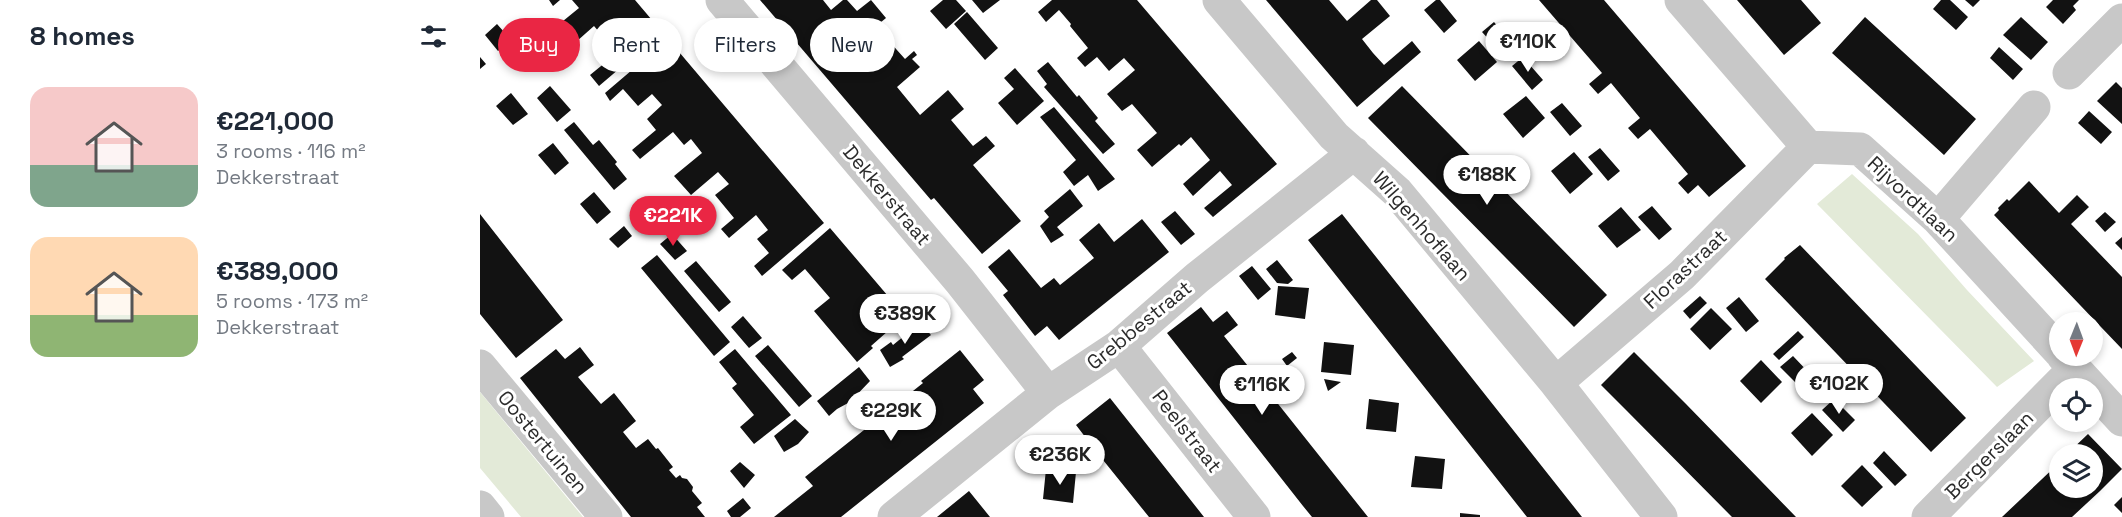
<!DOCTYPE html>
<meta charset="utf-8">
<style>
:root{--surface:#fff;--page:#f6f6f7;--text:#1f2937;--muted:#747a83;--accent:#ea2644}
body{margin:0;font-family:"Space Grotesk",sans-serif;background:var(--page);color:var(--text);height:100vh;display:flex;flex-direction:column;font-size:22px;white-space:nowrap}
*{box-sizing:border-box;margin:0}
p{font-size:20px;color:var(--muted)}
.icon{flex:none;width:33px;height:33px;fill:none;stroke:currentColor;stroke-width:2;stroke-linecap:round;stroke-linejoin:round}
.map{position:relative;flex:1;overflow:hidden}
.drawer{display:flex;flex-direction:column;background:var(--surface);width:480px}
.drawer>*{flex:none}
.hud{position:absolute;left:18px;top:18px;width:570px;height:54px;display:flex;gap:12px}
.needle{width:39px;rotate:181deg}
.controls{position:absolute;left:1569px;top:312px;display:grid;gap:12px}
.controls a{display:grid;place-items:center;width:54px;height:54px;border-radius:50%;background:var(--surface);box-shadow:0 3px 9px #0003;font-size:30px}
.price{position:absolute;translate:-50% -51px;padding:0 14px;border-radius:21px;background:#fff;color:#222;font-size:20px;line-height:39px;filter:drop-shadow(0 2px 3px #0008)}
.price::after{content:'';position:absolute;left:50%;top:36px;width:18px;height:14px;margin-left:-9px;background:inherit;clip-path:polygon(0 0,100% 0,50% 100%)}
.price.selected{background:var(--accent);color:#fff}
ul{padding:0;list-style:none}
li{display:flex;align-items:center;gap:18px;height:150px;padding:0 30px}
li span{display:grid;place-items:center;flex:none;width:168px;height:120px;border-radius:18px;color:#555}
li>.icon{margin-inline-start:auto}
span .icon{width:72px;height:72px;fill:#fffc;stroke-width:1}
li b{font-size:26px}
h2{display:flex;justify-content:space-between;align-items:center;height:72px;padding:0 30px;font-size:26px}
.tag{padding:0 21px;border-radius:27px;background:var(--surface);box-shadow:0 3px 9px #0003;font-size:21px;line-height:54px}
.tag.selected{background:var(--accent);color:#fff}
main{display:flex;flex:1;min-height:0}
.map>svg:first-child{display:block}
.green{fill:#e3ead8}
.building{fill:#121212}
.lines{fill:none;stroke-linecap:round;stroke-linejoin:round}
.minor{stroke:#c8c8c8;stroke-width:33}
.labels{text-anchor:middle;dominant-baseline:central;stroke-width:6;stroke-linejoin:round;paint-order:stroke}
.street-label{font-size:20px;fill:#2b2b2b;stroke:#fff}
</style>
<main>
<section class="drawer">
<h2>8 homes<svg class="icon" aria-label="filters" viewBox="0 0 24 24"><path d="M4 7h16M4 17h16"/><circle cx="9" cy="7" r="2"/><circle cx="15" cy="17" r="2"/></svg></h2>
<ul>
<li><span style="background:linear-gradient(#f6c9c9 65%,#7fa58c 0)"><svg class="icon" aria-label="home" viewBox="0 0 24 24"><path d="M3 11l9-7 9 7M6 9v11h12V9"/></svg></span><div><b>€221,000</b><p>3 rooms · 116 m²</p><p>Dekkerstraat</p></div></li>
<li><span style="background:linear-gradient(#ffd9b3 65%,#8fb573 0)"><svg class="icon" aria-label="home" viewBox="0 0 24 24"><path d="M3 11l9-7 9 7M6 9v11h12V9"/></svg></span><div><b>€389,000</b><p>5 rooms · 173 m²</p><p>Dekkerstraat</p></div></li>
</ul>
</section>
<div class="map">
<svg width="1642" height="517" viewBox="0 0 1642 517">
<rect width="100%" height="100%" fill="#fff"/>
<!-- green -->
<path class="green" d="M 1372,174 L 1438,234 L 1487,290 L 1554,361 L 1517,387 L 1337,204 Z
M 0,392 L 103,517 L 41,517 L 0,468 Z"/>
<!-- building -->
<path class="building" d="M 69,0 L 80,0 L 73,6 Z
M 92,0 L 155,0 L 344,223 L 282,276 L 274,266 L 289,253 L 277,239 L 288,230 L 276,215 L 249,238 L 241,229 L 254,218 L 235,195 L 249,184 L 238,172 L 211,195 L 194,176 L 222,153 L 211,139 L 204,145 L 193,132 L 160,159 L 152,150 L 176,130 L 167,119 L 182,105 L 172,94 L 158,106 L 143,89 L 130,101 L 125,93 L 152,70 L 146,63 L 119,86 L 110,75 L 137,53 L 114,26 L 88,49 L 72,30 L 99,8 Z
M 280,0 L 343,0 L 351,10 L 363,0 L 367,0 L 377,11 L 391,0 L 406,18 L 378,41 L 390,55 L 408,40 L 425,59 L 434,51 L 437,55 L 432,59 L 440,67 L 417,87 L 440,115 L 468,90 L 484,109 L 471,120 L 493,146 L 506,136 L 515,146 L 493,165 L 541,221 L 502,254 L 454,198 L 451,200 Z
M 463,0 L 476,0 L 486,11 L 466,29 L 450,11 Z
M 492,0 L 520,0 L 503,13 Z
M 572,0 L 657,0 L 797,164 L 733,217 L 724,208 L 752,185 L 740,171 L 713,196 L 703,184 L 730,160 L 711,137 L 701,146 L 699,144 L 672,167 L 657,150 L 677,133 L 652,104 L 642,111 L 627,94 L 655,70 L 644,58 L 629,71 L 617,57 L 605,67 L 597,58 L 608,48 L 590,26 L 591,24 L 579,10 L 566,22 L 558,12 Z
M 786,0 L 849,0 L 867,21 L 891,0 L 897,0 L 910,16 L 882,39 L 893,53 L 904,65 L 932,41 L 941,52 L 877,107 Z
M 956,0 L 960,0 L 977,21 L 964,33 L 944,10 Z
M 1059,0 L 1124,0 L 1266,166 L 1229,197 L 1218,185 L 1208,194 L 1198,183 L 1208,174 L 1170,129 L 1158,139 L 1148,128 L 1160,118 L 1131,83 L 1118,94 L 1109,84 L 1122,73 Z
M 1257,0 L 1321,0 L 1341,23 L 1304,55 Z
M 1461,0 L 1470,0 L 1488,17 L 1476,30 L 1453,9 Z
M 1485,0 L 1500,0 L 1493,7 Z
M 1573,0 L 1599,0 L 1593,6 L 1596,10 L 1583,24 L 1566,7 Z
M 487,12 L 518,48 L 505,60 L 474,24 Z
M 1385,17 L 1496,119 L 1464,155 L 1352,53 Z
M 1541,17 L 1568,42 L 1551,60 L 1523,35 Z
M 1014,22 L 1024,34 L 1013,44 L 1002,32 Z
M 17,24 L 31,40 L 18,51 L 5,35 Z
M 999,41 L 1017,62 L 995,81 L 977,60 Z
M 1519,47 L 1543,69 L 1533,80 L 1510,58 Z
M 0,57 L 6,64 L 0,69 Z
M 1043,57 L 1063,80 L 1052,90 L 1032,66 Z
M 568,62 L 597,97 L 599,95 L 618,118 L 615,121 L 635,144 L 623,154 L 564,87 L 567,84 L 557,71 Z
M 535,68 L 564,101 L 537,125 L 518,103 L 534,89 L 524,78 Z
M 1636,82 L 1642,88 L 1642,124 L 1617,101 Z
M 70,86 L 91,110 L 77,122 L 57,98 Z
M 922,86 L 1127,295 L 1094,327 L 888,118 Z
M 31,93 L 48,114 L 33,125 L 16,106 Z
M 1046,96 L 1065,118 L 1043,138 L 1023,114 Z
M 1082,103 L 1102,126 L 1090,136 L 1070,112 Z
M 574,107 L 635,179 L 618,191 L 608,175 L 594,186 L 583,172 L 596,160 L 560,117 Z
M 1609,111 L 1632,132 L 1621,144 L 1598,123 Z
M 94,122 L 113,145 L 119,140 L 137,162 L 135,164 L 147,179 L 134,190 L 84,130 Z
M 73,143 L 89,163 L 75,175 L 58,155 Z
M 1120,148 L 1140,171 L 1128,181 L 1108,157 Z
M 1094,152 L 1113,174 L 1090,194 L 1071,171 Z
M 1549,181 L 1579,213 L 1597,195 L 1609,207 L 1591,224 L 1642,277 L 1642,349 L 1514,215 L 1519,210 L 1518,208 L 1527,199 L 1529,201 Z
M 590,189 L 603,206 L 577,227 L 584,235 L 571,243 L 560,226 L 569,217 L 564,211 Z
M 114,192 L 131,212 L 117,224 L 100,204 Z
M 1172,206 L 1192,229 L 1179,240 L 1158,217 Z
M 1141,207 L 1161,230 L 1137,248 L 1118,226 Z
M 695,211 L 715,234 L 701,245 L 681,222 Z
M 1625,212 L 1636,222 L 1625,232 L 1615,221 Z
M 0,214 L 83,320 L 36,358 L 0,314 Z
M 862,214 L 885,243 L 1102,517 L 1047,517 L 987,441 L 828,240 Z
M 662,219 L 689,252 L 579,340 L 567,326 L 555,336 L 523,295 L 528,291 L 508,267 L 529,249 L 561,288 L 574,278 L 580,285 L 614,258 L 599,240 L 619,223 L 634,242 Z
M 144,226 L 152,236 L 138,248 L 129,239 Z
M 350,228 L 425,316 L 391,346 L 393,348 L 377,362 L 334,311 L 350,298 L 325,269 L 312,280 L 302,270 Z
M 192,234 L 207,251 L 195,260 L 180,244 Z
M 1642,237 L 1642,250 L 1635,243 Z
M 1320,245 L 1486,418 L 1451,452 L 1285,279 L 1305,259 L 1304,258 Z
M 177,255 L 250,342 L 234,356 L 161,268 Z
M 797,260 L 813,280 L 808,284 L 797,283 L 786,269 Z
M 216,261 L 251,302 L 239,312 L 204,271 Z
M 772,266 L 791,289 L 778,300 L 759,276 Z
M 798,286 L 829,288 L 825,319 L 795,315 Z
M 1220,296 L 1227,303 L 1210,319 L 1203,311 Z
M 1259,297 L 1279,321 L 1266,332 L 1246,308 Z
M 721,307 L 733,322 L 747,311 L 758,325 L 744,336 L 888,517 L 832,517 L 823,506 L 687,333 Z
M 1231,308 L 1252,329 L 1230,350 L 1210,329 Z
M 263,316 L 282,338 L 269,348 L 251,327 Z
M 440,323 L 451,335 L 422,357 L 424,359 L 410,367 L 400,350 L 411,342 L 413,345 Z
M 1318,331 L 1324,337 L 1299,360 L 1293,354 Z
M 844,342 L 874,345 L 871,375 L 841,372 Z
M 288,345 L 332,396 L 319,407 L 275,356 Z
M 100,347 L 114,365 L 98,377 L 121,404 L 134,393 L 156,421 L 143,432 L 156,448 L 168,439 L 176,449 L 178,448 L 193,467 L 189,470 L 196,478 L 200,475 L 202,478 L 207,479 L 213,487 L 212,491 L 222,503 L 217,507 L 225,517 L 151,517 L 40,378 L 76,349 L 85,359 Z
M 255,349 L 311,415 L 274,444 L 260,427 L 274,415 L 252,388 L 257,384 L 239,362 Z
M 480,350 L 504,380 L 493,389 L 504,403 L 361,517 L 294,517 L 333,486 L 325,477 L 443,383 L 441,381 Z
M 812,352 L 817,358 L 807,366 L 802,359 Z
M 1154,352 L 1206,404 L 1316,517 L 1252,517 L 1147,411 L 1121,385 Z
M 1313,356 L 1333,377 L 1322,389 L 1300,367 Z
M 1281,360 L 1302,382 L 1281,403 L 1260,381 Z
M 379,367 L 390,381 L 370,402 L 357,409 L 349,416 L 337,401 Z
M 844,379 L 861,382 L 848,391 Z
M 630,398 L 698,484 L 724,517 L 669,517 L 619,455 L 596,425 Z
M 889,399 L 919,403 L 916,432 L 886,429 Z
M 1354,399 L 1375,420 L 1363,432 L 1342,410 Z
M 1332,413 L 1353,435 L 1332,456 L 1311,433 Z
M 315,419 L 329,432 L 318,444 L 304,452 L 294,436 Z
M 1608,434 L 1642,469 L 1620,491 L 1592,517 L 1522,517 L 1580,462 L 1580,488 L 1612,488 L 1612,454 L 1587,454 Z
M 1404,451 L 1427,475 L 1415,486 L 1393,463 Z
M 935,456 L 965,459 L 962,489 L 931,487 Z
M 260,462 L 275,475 L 264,488 L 250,471 Z
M 1382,465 L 1403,487 L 1382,507 L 1361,486 Z
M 566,469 L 596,472 L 593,503 L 563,499 Z
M 489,491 L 510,517 L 457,517 Z
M 1642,497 L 1642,513 L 1634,505 Z
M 263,498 L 271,508 L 260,517 L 251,517 L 247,511 Z
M 980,513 L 1000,515 L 1000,517 L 980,517 Z"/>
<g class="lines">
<!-- minor -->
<path class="minor" d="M 242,0 L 480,281 L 568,393
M 739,0 L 854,136 L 917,192 L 1076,383 L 1181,517
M 1201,0 L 1328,147 L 1380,149 L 1458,219 L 1580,352
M 1589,73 L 1642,20
M 1458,219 L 1554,107
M 639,346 L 774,517
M 1583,356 L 1642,420
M 0,366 L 126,517
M 1076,383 L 1202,275 L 1328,147
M 0,507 L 8,517
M 414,517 L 568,393 L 639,346 L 717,278 L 874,153
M 1448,517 L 1595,368"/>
</g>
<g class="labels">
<!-- street labels -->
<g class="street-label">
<text transform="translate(407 195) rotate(50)">Dekkerstraat</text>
<text transform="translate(1433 199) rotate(43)">Rijvordtlaan</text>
<text transform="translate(942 226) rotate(49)">Wilgenhoflaan</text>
<text transform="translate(1205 269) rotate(-43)">Florastraat</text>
<text transform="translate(659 325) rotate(-39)">Grebbestraat</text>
<text transform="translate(707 431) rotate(52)">Peelstraat</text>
<text transform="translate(63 442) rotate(50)">Oostertuinen</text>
<text transform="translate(1509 455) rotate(-45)">Bergerslaan</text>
</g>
</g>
</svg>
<div class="controls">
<a><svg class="needle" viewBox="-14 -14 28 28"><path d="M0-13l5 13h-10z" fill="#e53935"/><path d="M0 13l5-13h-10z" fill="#747a83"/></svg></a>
<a><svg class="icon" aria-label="locate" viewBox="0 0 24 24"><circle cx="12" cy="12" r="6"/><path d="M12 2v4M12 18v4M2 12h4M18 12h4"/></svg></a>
<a><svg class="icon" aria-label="layers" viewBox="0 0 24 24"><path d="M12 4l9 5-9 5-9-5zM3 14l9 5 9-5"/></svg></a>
</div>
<b class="price" style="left:1048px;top:73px">€110K</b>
<b class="price" style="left:1007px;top:206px">€188K</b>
<b class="price selected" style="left:193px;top:247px">€221K</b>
<b class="price" style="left:425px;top:345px">€389K</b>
<b class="price" style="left:1359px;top:415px">€102K</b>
<b class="price" style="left:782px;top:416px">€116K</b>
<b class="price" style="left:411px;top:442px">€229K</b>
<b class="price" style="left:580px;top:486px">€236K</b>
<div class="hud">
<a class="tag selected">Buy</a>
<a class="tag">Rent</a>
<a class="tag">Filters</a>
<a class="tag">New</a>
</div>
</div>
</main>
